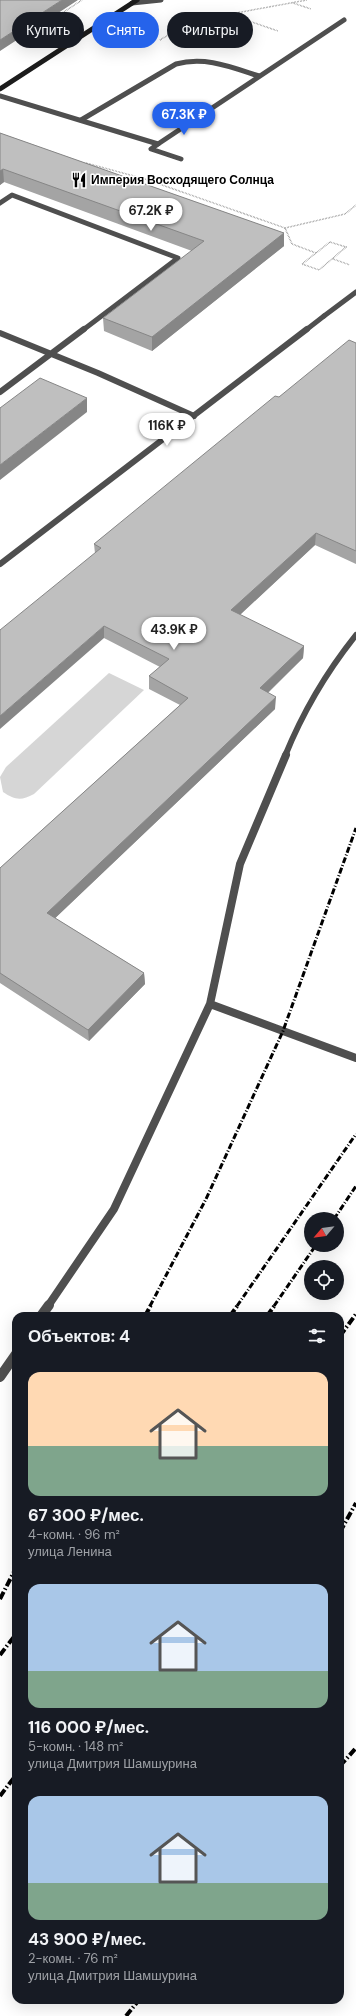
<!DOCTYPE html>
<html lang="ru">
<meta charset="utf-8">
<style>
:root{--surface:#171b24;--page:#20242c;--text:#f1f3f6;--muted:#9ea1a6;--accent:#2563eb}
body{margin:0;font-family:"DM Sans",sans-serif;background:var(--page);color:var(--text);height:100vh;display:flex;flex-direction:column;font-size:15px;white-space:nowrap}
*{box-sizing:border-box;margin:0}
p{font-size:13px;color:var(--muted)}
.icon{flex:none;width:22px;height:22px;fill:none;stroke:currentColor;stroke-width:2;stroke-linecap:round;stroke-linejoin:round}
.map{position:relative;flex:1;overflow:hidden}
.drawer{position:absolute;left:12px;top:1312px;width:332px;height:692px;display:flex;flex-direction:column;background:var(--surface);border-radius:12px;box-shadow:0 4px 16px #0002}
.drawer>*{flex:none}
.banner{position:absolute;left:12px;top:12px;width:332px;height:36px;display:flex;gap:8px}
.needle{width:26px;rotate:241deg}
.buttons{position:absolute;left:304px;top:1212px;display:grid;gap:8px}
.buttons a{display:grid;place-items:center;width:40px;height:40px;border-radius:50%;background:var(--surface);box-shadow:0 4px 16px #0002;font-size:20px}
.price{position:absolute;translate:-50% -34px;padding:0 9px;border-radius:14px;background:#fff;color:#222;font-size:13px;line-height:26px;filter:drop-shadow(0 1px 2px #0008)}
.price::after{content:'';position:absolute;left:50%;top:24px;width:12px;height:9px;margin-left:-6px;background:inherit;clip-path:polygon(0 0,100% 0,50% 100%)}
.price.selected{background:var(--accent);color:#fff}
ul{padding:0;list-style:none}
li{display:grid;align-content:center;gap:8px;height:212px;padding:0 16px}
li span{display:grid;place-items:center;height:124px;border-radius:12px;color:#555}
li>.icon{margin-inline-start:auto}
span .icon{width:72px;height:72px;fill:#fffc;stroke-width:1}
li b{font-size:17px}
h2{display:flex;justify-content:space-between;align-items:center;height:48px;padding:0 16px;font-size:17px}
.pill{padding:0 14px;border-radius:18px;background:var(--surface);box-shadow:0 4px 16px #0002;font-size:14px;line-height:36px}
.pill.selected{background:var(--accent);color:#fff}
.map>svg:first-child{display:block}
.green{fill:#d6d6d6}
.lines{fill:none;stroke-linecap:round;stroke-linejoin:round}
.path{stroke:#717171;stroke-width:1.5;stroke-dasharray:0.5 1;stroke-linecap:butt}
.service-far3{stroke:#4f4f4f;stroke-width:5}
.service-far2{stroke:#4f4f4f;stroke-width:6}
.service-far1{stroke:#4f4f4f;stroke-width:8}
.service{stroke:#4f4f4f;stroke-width:10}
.minor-far1{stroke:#4f4f4f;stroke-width:5}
.minor{stroke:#4f4f4f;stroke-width:6}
.secondary{stroke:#1c1c1c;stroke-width:5}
.rail-far1{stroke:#000;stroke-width:3;stroke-dasharray:6 2 1 2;stroke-linecap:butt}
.rail{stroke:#000;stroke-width:4;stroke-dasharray:8 2.5 1.5 2.5;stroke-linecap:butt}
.wall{fill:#a4a4a4}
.shaded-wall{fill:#868686}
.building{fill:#bfbfbf;stroke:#868686}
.labels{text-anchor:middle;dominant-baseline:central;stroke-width:3;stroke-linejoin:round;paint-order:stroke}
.far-poi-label{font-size:12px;font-weight:bold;fill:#000;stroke:#fff;text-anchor:start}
</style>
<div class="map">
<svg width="356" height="2016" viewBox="0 0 356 2016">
<rect width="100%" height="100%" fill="#fff"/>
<!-- green -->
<path class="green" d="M 109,673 L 144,690 L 34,794 C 21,801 15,800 3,792 L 0,777 L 6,767 Z"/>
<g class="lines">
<!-- path -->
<path class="path" d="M 293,3 L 311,9
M 246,20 L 278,31
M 38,29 L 82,0
M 160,40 L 192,21 L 307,0
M 86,163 L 145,179 L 285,228 L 345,214 L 356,205
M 285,228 L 292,244 L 316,253
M 330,242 L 346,247 L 319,270 L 302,264 Z
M 333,259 L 350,265"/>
<!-- service-far3 -->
<path class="service-far3" d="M 132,3 L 161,0
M 81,120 L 176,64 C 205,56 231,67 259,76
M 158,144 L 151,149 L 181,159
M 0,203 L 12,195 L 178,258 L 83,330
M 324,316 L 356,292"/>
<!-- service-far2 -->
<path class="service-far2" d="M 0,333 L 98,373 L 194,416
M 0,392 L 84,329
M 285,756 C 302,714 328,670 356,635"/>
<!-- service-far1 -->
<path class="service-far1" d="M 210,1004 L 356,1058
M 48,1306 L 114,1209 L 210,1004 L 240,864 L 286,755"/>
<!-- service -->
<path class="service" d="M 41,1316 L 49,1305
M 0,1377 L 16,1354"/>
<!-- minor-far1 -->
<path class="minor-far1" d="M 0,96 L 158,144 L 344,20
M 306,330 L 324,316"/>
<!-- minor -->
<path class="minor" d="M 0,564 L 307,329"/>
<!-- secondary -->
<path class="secondary" d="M 0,89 L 137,0"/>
<!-- rail-far1 -->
<path class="rail-far1" d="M 334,1219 L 356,1186
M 150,1306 L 206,1199 L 283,1031 L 356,828
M 237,1306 L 356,1134
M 274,1306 L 316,1245"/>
<!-- rail -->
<path class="rail" d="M 145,1316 L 151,1305
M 230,1316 L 238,1305
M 267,1316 L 275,1305
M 340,1336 L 356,1314
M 340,1532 L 356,1503
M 0,1599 L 16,1568
M 0,1655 L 16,1634
M 340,1766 L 356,1748
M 0,1796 L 16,1775
M 126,2016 L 139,2000"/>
</g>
<!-- wall -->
<path class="wall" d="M 0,133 L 284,233 L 284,246 L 152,351 L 104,331 L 103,318 L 192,251 L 4,182 L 0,185 Z
M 356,343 L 356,564 L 315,545 L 240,615 L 304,646 L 303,658 L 268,693 L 275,709 L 55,918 L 144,973 L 145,984 L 89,1041 L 0,983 L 0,868 L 180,705 L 149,689 L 149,676 L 160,667 L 104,638 L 94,544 L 279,397 Z"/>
<!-- shaded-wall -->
<path class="shaded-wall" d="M 62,0 L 78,0 L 0,51 L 0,40 Z
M 3,169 L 4,182 L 0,185 L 0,171 Z
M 284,233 L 284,246 L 152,351 L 152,337 Z
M 87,398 L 87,412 L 0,480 L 0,465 Z
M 316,533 L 315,545 L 231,623 L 231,610 Z
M 104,626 L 104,638 L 0,729 L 0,716 Z
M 304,646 L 303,658 L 259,701 L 260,688 Z
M 276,697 L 275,709 L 48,925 L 47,913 Z
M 144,973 L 145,984 L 89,1041 L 88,1030 Z"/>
<!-- building -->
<path class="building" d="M 0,0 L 62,0 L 0,40 Z
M 0,133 L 284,233 L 152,337 L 103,318 L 204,241 L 3,169 L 0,171 Z
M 349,340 L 356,343 L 356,551 L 316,533 L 231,610 L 304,646 L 260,688 L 276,697 L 47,913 L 144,973 L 88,1030 L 0,973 L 0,868 L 188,698 L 149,676 L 169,659 L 104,626 L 0,716 L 0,630 L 101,548 L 94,544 L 275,396 L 279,397 Z
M 40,378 L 87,398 L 0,465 L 0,408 Z"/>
<!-- icons -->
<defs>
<symbol id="restaurant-bare" viewBox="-9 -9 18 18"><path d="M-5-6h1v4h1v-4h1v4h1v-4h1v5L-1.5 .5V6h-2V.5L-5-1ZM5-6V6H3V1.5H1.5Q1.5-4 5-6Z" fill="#000" stroke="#fff" stroke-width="2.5" paint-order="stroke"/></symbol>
</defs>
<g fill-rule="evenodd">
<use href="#restaurant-bare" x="68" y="169" width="22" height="22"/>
</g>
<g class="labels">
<!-- far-poi labels -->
<g class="far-poi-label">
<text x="91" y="180">Империя Восходящего Солнца</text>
</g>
</g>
</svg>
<div class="buttons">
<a><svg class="needle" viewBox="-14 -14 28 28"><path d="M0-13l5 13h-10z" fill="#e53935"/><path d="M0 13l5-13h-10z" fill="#9ea1a6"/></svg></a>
<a><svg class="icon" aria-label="locate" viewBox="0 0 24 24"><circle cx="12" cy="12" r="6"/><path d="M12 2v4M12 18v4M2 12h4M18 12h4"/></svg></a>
</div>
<b class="price selected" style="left:184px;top:136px">67.3K ₽</b>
<b class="price" style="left:151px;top:232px">67.2K ₽</b>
<b class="price" style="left:167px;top:447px">116K ₽</b>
<b class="price" style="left:174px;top:651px">43.9K ₽</b>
<div class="banner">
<a class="pill">Купить</a>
<a class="pill selected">Снять</a>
<a class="pill">Фильтры</a>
</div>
<section class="drawer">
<h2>Объектов: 4<svg class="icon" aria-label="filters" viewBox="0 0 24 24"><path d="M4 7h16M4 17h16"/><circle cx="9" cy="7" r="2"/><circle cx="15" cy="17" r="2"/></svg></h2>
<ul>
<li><span style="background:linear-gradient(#ffd9b3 60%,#7fa58c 0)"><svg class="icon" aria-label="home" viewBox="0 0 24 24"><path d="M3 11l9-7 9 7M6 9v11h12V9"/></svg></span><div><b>67 300 ₽/мес.</b><p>4-комн. · 96 m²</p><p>улица Ленина</p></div></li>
<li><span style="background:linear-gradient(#a9c7e8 70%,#7fa58c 0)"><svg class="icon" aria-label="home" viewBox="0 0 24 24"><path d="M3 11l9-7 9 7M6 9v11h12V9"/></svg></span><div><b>116 000 ₽/мес.</b><p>5-комн. · 148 m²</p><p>улица Дмитрия Шамшурина</p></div></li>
<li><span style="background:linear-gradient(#a9c7e8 70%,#7fa58c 0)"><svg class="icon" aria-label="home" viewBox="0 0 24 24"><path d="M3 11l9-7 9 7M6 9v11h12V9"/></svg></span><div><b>43 900 ₽/мес.</b><p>2-комн. · 76 m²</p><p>улица Дмитрия Шамшурина</p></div></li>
</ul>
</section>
</div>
